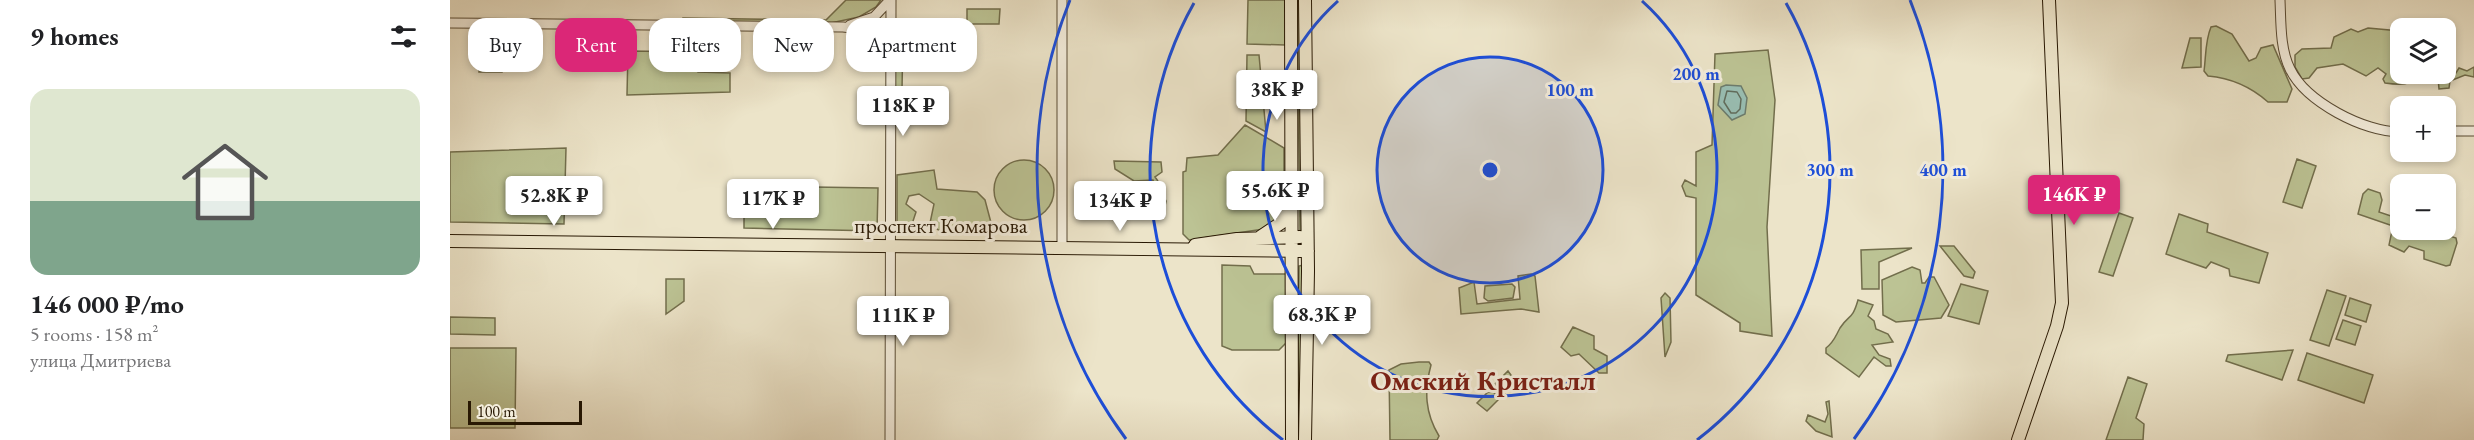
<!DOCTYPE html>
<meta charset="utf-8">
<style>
:root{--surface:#fff;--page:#f6f6f6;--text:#202124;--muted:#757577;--line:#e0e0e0;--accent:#db2777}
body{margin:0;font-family:"EB Garamond",serif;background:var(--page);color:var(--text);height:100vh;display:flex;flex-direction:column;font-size:22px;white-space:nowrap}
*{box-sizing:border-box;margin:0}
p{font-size:20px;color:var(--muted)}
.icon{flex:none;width:33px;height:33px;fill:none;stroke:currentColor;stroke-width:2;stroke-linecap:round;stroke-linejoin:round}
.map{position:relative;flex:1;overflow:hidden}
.panel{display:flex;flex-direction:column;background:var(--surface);width:450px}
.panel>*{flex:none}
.banner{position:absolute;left:18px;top:18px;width:570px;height:54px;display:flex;gap:12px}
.controls{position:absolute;left:1940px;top:18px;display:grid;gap:12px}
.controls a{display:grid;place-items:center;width:66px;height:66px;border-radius:12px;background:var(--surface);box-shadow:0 3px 9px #0003;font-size:30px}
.scale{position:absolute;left:18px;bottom:15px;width:114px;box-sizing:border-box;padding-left:6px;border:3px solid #281803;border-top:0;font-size:16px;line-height:21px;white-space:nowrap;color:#281803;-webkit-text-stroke:4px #f3eddc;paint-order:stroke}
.price{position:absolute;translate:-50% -51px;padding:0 14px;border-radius:6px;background:#fff;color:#222;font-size:20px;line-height:39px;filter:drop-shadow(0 2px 3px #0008)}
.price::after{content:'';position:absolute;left:50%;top:36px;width:18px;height:14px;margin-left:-9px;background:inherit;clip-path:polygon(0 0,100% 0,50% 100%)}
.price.active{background:var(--accent);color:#fff}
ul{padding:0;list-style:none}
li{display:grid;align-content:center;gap:12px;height:318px;padding:0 30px}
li+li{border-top:2px solid var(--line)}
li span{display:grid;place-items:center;height:186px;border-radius:18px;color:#555}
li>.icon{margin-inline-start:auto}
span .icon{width:108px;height:108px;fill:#fffc;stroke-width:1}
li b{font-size:26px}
h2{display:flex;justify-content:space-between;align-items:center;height:72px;padding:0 30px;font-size:26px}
.pill{padding:0 21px;border-radius:18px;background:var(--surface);box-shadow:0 3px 9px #0003;font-size:21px;line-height:54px}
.pill.active{background:var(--accent);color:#fff}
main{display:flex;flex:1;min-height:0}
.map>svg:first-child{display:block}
.green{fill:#bcc394;stroke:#726e4c;stroke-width:1.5}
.water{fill:#99bfb4;stroke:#6c7c6d;stroke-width:1.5}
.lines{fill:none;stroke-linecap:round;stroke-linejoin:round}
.shore{stroke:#606c5c;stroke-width:1.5}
.minor-casing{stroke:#594b34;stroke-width:11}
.major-casing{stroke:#281803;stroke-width:14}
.minor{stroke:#f3eddc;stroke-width:9}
.major{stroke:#ece4c9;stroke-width:12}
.ring{fill:none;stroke:#1d4ed8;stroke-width:3}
.labels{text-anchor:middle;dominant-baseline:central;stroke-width:6;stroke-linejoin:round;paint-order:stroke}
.street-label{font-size:22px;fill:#281803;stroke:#f3eddc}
.district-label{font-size:28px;font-weight:bold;fill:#7a1f14;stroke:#f3eddc}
.centre{fill:#1d4ed8;stroke:#f3eddc;stroke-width:3}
.ring-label{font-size:18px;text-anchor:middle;font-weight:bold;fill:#1d4ed8;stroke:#f3eddc;stroke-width:6;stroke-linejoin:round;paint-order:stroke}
</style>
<main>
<section class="panel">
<h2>9 homes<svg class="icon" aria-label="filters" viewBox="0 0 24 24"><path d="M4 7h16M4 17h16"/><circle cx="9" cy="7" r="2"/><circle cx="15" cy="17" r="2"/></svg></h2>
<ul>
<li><span style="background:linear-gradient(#dfe7d0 60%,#7fa58c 0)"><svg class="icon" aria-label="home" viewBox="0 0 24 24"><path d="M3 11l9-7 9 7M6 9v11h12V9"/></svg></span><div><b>146 000 ₽/mo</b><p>5 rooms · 158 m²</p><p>улица Дмитриева</p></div></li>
</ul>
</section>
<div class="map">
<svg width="2024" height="440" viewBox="0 0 2024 440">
<rect width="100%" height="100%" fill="#ece4c9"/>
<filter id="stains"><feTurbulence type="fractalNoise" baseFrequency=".00333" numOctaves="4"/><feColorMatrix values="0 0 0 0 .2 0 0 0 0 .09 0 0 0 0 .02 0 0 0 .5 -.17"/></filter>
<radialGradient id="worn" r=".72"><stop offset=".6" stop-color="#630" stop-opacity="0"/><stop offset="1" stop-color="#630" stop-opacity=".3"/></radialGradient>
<!-- green -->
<path class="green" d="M 396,0 L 431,0 L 426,7 L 409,17 L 376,24 L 233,21 L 233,18 L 376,20 Z
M 798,0 L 835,0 L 835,45 L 797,44 Z
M 847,0 L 849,0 L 852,233 L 850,233 Z
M 517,9 L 550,9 L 549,24 L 517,24 Z
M 1766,26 L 1782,34 L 1799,61 L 1806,58 L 1811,48 L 1823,45 L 1842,89 L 1837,102 L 1818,102 C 1800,86 1781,78 1758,76 L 1754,71 C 1756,57 1755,41 1761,27 Z
M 1918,28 L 1950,31 L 1950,74 L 1971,74 C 1962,86 1949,85 1935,83 L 1933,79 L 1936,74 L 1928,68 L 1916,76 L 1893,64 L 1867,68 L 1859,78 L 1852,79 L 1845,67 L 1845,55 L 1852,49 L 1881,48 L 1884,37 L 1901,29 L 1908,32 Z
M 446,34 L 453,34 L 452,90 L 445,87 L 445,82 Z
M 1740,38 L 1751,38 L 1751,67 L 1732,68 Z
M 29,48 L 52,48 L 52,72 L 29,72 Z
M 1318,50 L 1325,100 L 1317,227 L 1322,336 L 1290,331 L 1290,323 L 1246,295 L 1246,198 L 1236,196 L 1232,186 L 1235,180 L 1246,186 L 1246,152 L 1262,145 L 1265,54 Z
M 178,51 L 249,52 L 248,72 L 280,73 L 280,92 L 177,95 Z
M 797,55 L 809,55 L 816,132 L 796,121 Z
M 2024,67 L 2024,77 L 2015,75 L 2000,81 L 1999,88 L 1989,89 L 1988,78 L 1982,74 L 1995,74 L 1995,70 L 2006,73 L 2009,68 L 2017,71 Z
M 795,125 L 834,148 L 834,209 L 830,216 L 814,229 L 739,240 L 733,234 L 733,172 L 736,171 L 737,158 L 768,155 Z
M 116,148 L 114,224 L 0,222 L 0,152 Z
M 1847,159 L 1866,166 L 1852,208 L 1833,202 Z
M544 190a30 30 0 1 1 60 0a30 30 0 1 1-60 0Z
M 664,161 L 711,162 L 712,172 L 705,177 C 712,185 711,192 716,201 L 715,206 L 706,214 L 701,213 L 696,204 L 705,187 L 703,180 L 684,181 L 665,169 Z
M 484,170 L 487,189 L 527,192 L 535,200 L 544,234 L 492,233 L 480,223 L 484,204 L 469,194 L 459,196 L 456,204 L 466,212 L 463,221 L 463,233 L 447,232 L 447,175 Z
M 294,186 L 428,188 L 427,231 L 294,228 Z
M 1918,189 L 1930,193 L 1932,200 L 1929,212 L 1950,219 L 1950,230 L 1981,230 L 2006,238 L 2007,243 L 2000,265 L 1996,266 L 1974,259 L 1974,251 L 1959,246 L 1954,252 L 1939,245 L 1943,226 L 1908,214 L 1913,194 Z
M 1669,213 L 1683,218 L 1663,276 L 1649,272 Z
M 1729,214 L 1758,224 L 1757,232 L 1818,253 L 1809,283 L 1780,276 L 1779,269 L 1761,262 L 1756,268 L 1716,254 Z
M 1490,246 L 1504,246 L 1525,272 L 1523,278 L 1514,276 Z
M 1462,248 L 1429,262 L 1429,289 L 1412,289 L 1411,250 Z
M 772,265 L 800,266 L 804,274 L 840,274 L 839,340 L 829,350 L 782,350 L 772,346 Z
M 853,265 L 851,440 L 847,440 L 849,266 Z
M 1462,267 L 1470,270 L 1472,283 L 1475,283 L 1479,277 L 1484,277 L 1499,305 L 1491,318 L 1446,322 L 1433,315 L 1432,280 Z
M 1081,274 L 1085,276 L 1089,312 L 1071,309 L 1011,314 L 1009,288 L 1024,282 L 1027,304 L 1070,299 L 1068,276 Z
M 216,279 L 234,279 L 234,301 L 216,314 Z
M 1062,284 L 1065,287 L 1063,298 L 1038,301 L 1034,298 L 1035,286 Z
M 1511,284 L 1538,291 L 1529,324 L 1498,316 Z
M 1877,290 L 1896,296 L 1879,346 L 1860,340 Z
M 1215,293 L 1220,298 L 1221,342 L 1215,357 L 1211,298 Z
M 1900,298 L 1921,305 L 1916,322 L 1895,315 Z
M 1408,300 L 1423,305 L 1418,316 L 1424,321 L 1426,329 L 1438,334 L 1443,342 L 1422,345 L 1429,355 L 1440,359 L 1441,366 L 1436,366 L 1424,357 L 1409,377 L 1376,353 L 1376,348 C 1384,342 1385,337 1390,328 C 1399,314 1402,321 1408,300 Z
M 0,317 L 45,318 L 45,335 L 0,334 Z
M 1893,320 L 1911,326 L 1905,345 L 1886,339 Z
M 1123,327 L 1144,336 L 1144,349 L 1157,356 L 1157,373 L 1149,373 L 1129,354 L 1121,356 L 1111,347 Z
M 0,348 L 66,348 L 65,428 L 0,428 Z
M 1843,350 L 1832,380 L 1776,361 L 1778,355 Z
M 1857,353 L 1923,375 L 1914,403 L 1848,380 Z
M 969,362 L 979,362 L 981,365 C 974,391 975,413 989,436 L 987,440 L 940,440 L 939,370 L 951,364 Z
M 1058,371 L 1066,382 L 1037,411 L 1027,403 L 1038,392 L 1043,392 L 1049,397 L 1045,384 Z
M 1678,377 L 1697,384 L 1686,418 L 1694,424 L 1693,440 L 1656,440 Z
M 1379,401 L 1382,437 L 1366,431 L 1356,421 L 1358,415 L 1375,422 L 1378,414 L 1376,402 Z"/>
<!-- water -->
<path class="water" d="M 1276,85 L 1291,86 L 1297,98 L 1295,114 L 1282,120 L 1268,105 L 1271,87 Z"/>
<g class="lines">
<!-- shore -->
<path class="shore" d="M 1277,91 L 1287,92 L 1291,99 L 1290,109 L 1286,113 L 1281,113 L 1274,102 Z"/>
<defs>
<path id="minor" d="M 1830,0 C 1831,22 1830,49 1840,69 C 1856,102 1914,132 1950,132
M 0,23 L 393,27 L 428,31 L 440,41
M 400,25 L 424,17 L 440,0
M 1995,131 L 2024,131
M 612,246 L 612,0
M 440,440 L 441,0"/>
<path id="major" d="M 841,0 L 842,440
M 855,0 L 858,271 L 855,440
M 810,237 L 831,223 L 840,205
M 0,241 L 858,251
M 745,245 L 787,239 L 850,237
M 1568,440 L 1607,326 L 1612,303 L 1599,0"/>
</defs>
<!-- minor casing -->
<use href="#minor" class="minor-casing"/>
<!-- major casing -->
<use href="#major" class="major-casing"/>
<!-- minor -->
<use href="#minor" class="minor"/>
<!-- major -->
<use href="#major" class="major"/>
</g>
<!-- distance rings -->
<circle cx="1040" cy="170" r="113" fill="#1d4ed8" fill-opacity=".12"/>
<g class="ring">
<circle cx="1040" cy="170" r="113"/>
<path d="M1192 1A227 227 0 1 1 888 1"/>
<path d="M833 440A340 340 0 0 1 744 3M1336 3A340 340 0 0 1 1247 440"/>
<path d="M676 439A453 453 0 0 1 620 0M1460 0A453 453 0 0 1 1404 439"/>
</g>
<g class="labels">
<!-- street labels -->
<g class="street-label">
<text x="491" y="225">проспект Комарова</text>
</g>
<!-- district labels -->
<g class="district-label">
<text x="1033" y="380">Омский Кристалл</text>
</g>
</g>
<circle cx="1040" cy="170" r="9" class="centre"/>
<g class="ring-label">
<text x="1246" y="80">200 m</text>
<text x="1120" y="96">100 m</text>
<text x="1380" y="176">300 m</text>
<text x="1493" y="176">400 m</text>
</g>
<rect width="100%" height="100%" filter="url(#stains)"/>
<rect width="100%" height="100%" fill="url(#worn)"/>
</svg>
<div class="controls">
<a><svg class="icon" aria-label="layers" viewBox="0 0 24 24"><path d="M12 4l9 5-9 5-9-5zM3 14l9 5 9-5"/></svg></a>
<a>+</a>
<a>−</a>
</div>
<div class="scale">100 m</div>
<b class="price" style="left:827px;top:121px">38K ₽</b>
<b class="price" style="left:453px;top:137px">118K ₽</b>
<b class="price" style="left:825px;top:222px">55.6K ₽</b>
<b class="price active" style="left:1624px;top:226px">146K ₽</b>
<b class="price" style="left:104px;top:227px">52.8K ₽</b>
<b class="price" style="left:323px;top:230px">117K ₽</b>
<b class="price" style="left:670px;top:232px">134K ₽</b>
<b class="price" style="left:872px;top:346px">68.3K ₽</b>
<b class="price" style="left:453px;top:347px">111K ₽</b>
<div class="banner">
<a class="pill">Buy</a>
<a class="pill active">Rent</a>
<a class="pill">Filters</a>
<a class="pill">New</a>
<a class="pill">Apartment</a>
</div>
</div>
</main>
